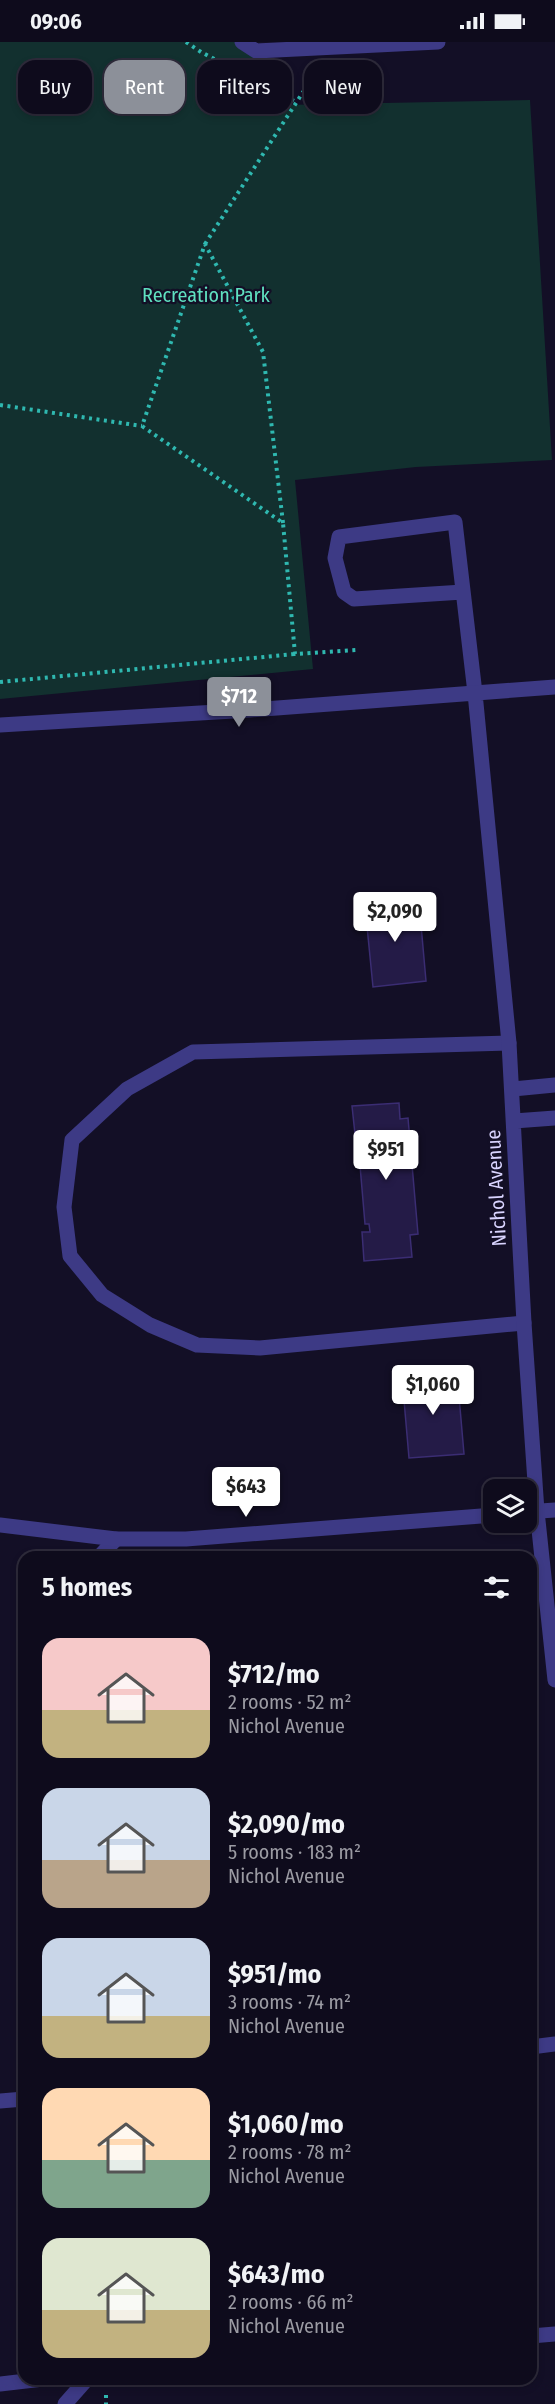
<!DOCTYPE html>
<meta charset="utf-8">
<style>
:root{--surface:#0e0b1c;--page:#171425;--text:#f1f3f6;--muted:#9b9ba3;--line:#2e2b3b;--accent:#8c9099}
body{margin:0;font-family:"Fira Sans Condensed",sans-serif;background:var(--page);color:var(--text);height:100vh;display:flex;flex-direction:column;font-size:22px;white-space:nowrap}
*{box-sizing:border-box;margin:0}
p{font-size:20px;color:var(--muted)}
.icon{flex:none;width:33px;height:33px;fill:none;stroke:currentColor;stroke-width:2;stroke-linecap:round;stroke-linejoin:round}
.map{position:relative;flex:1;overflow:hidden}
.drawer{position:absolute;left:18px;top:1509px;width:519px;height:834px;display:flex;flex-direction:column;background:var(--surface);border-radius:18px;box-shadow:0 3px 9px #0003,0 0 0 2px var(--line)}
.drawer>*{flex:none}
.top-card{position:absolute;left:18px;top:18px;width:519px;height:54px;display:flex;gap:12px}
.controls{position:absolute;left:483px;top:1437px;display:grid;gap:12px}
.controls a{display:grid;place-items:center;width:54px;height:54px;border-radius:12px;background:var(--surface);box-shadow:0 3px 9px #0003,0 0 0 2px var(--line);font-size:30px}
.price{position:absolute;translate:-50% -51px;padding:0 14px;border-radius:6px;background:#fff;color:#222;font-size:20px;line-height:39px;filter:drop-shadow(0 2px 3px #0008)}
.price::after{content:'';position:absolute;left:50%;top:36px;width:18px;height:14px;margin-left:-9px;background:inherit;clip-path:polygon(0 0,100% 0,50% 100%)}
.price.selected{background:var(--accent);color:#fff}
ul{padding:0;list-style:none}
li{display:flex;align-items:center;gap:18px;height:150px;padding:0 24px}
li span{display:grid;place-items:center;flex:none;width:168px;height:120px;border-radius:18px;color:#555}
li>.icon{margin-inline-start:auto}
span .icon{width:72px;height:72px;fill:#fffc;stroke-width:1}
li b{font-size:26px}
h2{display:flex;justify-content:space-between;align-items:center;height:72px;padding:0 24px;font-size:26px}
.chip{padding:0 21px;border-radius:18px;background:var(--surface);box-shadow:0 3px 9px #0003,0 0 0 2px var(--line);font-size:21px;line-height:54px}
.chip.selected{background:var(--accent);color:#fff}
.status{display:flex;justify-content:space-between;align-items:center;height:42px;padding:0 30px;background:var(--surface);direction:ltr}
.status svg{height:16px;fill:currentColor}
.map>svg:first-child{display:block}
.green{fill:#12302f}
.building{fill:#241b47;stroke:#3b2d73;stroke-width:1.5}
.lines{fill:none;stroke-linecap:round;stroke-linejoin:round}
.path{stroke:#2fb8b0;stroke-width:4;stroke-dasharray:3 4.5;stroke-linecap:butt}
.lane{stroke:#3d3a85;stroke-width:15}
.street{stroke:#3d3a85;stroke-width:15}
.labels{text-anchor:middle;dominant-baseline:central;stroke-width:4.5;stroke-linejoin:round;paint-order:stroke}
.park-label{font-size:20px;fill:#5fe0c0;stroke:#130f26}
.street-label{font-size:20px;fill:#d9d4ff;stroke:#130f26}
</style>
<div class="status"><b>09:06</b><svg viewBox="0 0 49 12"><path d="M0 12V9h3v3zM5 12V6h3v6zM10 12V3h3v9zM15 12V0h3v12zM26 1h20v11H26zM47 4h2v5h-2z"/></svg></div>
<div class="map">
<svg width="555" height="2362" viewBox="0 0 555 2362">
<rect width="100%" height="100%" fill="#130f26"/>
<!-- green -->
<path class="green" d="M 0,0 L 234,0 L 258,18 L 280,21 L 285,63 L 530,58 L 552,418 L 416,425 L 295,438 L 313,627 L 0,657 Z"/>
<!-- building -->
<path class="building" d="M 395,854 L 395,863 L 419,860 L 426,939 L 373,945 L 365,864 L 379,863 L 379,855 Z
M 399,1061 L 400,1077 L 408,1076 L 418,1192 L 410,1193 L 412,1215 L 364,1219 L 362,1190 L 370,1190 L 369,1182 L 365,1182 L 358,1100 L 363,1100 L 362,1091 L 355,1092 L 352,1064 Z
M 457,1331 L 464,1412 L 409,1416 L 402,1335 Z"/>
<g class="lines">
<!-- path -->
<path class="path" d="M 186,0 L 201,10 L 296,60
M 205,202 L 305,47
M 0,363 L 142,384
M 283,481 L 263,310 L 205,202 L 142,384 L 283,481 L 295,612 L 357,608
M 0,640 L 295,612
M 106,2353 L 106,2362"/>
<!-- lane -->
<path class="lane" d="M 242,0 L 256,9 L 438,0
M 463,550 L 354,557 L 344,550 L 335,516 L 339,495 L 455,480 L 475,651
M 509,1001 L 193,1010 L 127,1047 L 72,1098 L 64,1165 L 70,1214 L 102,1253 L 150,1283 L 197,1303 L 260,1306 L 524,1281
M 99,1515 L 116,1497"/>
<!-- street -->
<path class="street" d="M 475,651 L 509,1001 L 524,1281 L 537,1469 L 555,1638
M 0,683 L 250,668 L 555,645
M 513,1047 L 555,1043
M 514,1079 L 555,1076
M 526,1470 L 555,1468
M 0,1483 L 116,1497 L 186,1497 L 494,1473
M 531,2005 L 555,2002
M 0,2059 L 24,2057
M 531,2294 L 555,2292
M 0,2342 L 43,2337
M 65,2362 L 87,2337"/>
</g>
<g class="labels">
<!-- park labels -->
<g class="park-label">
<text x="206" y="253">Recreation Park</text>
</g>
<!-- street labels -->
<g class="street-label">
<text transform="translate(496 1146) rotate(-93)">Nichol Avenue</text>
</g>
</g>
</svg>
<div class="controls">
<a><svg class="icon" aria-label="layers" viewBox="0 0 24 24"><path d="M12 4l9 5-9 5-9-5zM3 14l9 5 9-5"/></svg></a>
</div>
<b class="price selected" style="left:239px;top:686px">$712</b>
<b class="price" style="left:395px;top:901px">$2,090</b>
<b class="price" style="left:386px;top:1139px">$951</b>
<b class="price" style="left:433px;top:1374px">$1,060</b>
<b class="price" style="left:246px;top:1476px">$643</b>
<div class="top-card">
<a class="chip">Buy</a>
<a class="chip selected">Rent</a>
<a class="chip">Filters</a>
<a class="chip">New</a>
</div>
<section class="drawer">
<h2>5 homes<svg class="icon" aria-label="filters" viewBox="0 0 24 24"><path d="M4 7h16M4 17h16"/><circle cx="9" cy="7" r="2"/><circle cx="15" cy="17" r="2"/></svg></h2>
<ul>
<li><span style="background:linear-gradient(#f6c9c9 60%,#c2b280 0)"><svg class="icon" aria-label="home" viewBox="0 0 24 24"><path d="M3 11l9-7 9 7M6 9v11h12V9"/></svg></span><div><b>$712/mo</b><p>2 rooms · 52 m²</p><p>Nichol Avenue</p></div></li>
<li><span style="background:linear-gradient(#c9d6e8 60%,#b9a48a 0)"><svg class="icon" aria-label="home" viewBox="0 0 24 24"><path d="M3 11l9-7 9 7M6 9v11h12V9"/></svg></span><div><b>$2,090/mo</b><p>5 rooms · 183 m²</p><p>Nichol Avenue</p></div></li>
<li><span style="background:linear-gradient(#c9d6e8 65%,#c2b280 0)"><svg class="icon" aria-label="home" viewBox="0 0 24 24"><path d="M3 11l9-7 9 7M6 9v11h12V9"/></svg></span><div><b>$951/mo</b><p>3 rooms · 74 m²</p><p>Nichol Avenue</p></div></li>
<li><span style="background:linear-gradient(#ffd9b3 60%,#7fa58c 0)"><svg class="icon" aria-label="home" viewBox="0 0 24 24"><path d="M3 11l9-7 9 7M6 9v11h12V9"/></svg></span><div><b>$1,060/mo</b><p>2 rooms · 78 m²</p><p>Nichol Avenue</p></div></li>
<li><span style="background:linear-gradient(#dfe7d0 60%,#c2b280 0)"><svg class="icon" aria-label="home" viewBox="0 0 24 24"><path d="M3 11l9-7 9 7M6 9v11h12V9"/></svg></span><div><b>$643/mo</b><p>2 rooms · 66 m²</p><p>Nichol Avenue</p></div></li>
</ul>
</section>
</div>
